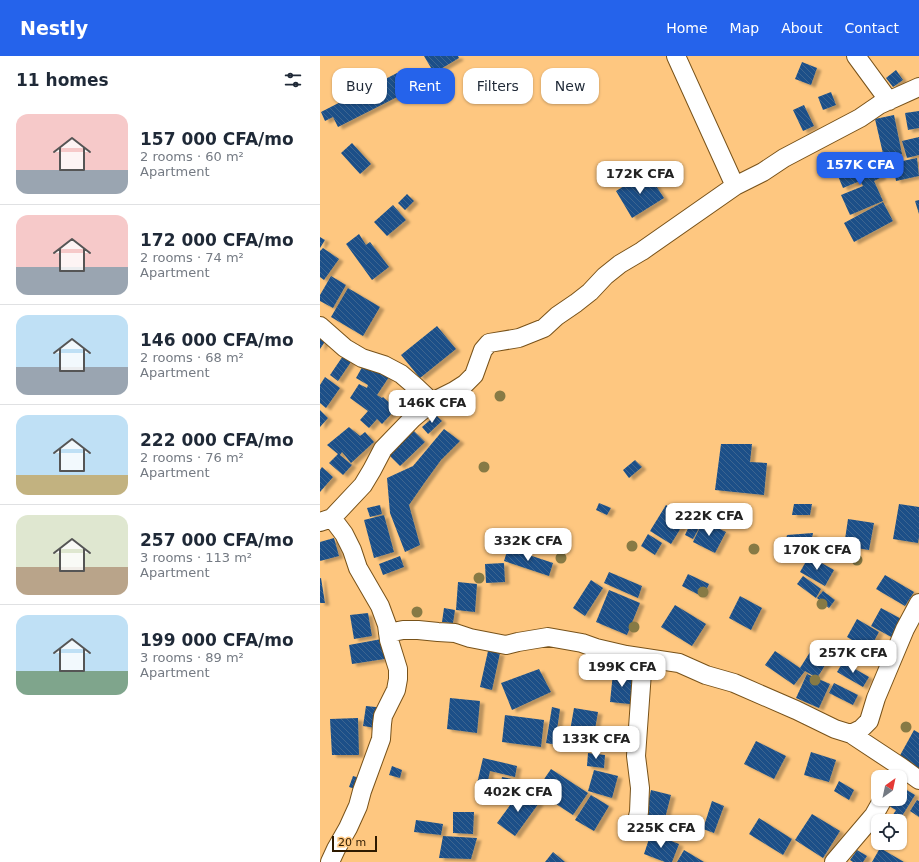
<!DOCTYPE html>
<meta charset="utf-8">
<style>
:root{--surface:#fff;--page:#f6f6f7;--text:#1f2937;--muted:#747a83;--line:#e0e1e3;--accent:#2563eb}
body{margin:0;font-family:"DejaVu Sans",sans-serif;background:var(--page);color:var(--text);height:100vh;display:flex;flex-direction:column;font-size:15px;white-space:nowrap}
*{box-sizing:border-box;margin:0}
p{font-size:13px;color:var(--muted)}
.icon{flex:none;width:22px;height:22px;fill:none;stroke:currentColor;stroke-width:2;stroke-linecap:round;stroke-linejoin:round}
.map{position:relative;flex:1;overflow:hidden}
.side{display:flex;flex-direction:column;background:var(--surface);width:320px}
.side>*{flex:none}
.hud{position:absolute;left:12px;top:12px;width:380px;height:36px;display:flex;gap:8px}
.needle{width:26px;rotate:33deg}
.tools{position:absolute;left:551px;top:714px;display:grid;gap:8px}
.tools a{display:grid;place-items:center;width:36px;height:36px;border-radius:8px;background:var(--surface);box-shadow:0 1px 3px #0004;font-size:20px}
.scale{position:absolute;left:12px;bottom:10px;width:45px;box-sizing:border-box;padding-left:4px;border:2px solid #2e1a00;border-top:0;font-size:11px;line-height:14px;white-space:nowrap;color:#2e1a00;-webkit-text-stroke:3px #fec780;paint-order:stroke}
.price{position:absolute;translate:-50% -34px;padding:0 9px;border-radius:8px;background:#fff;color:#222;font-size:13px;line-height:26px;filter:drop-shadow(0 1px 2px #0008)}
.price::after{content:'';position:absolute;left:50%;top:24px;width:12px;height:9px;margin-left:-6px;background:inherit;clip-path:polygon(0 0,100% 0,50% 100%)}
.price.current{background:var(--accent);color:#fff}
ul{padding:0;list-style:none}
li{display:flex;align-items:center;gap:12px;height:100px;padding:0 16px}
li+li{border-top:1px solid var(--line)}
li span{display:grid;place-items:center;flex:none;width:112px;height:80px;border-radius:12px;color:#555}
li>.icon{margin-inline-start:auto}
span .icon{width:48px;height:48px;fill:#fffc;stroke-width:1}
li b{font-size:17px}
h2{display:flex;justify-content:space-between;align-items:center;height:48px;padding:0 16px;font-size:17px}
.pill{padding:0 14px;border-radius:12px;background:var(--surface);box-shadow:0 1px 3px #0004;font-size:14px;line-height:36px}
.pill.current{background:var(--accent);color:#fff}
header{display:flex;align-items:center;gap:24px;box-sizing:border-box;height:56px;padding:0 20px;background:var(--accent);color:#fff}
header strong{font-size:19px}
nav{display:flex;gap:22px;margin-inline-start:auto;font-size:14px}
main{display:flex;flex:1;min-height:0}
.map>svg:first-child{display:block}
.building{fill:url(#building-back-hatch);filter:url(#shadow)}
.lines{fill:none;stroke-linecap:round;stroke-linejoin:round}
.street-casing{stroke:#785219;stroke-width:20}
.street{stroke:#fff;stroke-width:18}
.tree{fill:#877a45}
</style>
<header>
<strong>Nestly</strong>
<nav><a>Home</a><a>Map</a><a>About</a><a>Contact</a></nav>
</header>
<main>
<section class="side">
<h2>11 homes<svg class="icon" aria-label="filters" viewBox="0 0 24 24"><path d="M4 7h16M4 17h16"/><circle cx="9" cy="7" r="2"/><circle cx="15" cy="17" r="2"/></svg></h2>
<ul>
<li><span style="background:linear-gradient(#f6c9c9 70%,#9aa5b1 0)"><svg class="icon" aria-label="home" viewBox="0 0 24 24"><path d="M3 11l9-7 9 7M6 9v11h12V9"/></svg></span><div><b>157 000 CFA/mo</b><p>2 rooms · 60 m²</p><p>Apartment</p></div></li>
<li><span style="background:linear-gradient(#f6c9c9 65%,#9aa5b1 0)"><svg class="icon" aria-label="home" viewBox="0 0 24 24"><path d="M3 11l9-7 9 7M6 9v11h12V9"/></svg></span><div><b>172 000 CFA/mo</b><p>2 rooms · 74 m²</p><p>Apartment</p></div></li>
<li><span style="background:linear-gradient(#bfe0f5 65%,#9aa5b1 0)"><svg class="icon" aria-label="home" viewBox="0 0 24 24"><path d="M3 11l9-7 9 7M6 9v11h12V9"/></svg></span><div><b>146 000 CFA/mo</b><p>2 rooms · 68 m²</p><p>Apartment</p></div></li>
<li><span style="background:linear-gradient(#bfe0f5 75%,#c2b280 0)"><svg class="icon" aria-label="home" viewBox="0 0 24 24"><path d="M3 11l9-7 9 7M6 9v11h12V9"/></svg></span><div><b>222 000 CFA/mo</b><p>2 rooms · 76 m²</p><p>Apartment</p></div></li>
<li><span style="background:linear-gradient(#dfe7d0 65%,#b9a48a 0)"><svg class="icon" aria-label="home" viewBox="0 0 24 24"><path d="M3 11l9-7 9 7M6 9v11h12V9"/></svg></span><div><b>257 000 CFA/mo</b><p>3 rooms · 113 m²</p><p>Apartment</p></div></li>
<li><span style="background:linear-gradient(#bfe0f5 70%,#7fa58c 0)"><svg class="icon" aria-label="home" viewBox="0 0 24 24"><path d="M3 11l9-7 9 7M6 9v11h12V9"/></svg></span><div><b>199 000 CFA/mo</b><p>3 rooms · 89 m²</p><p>Apartment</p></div></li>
</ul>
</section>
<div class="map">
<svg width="599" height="806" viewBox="0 0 599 806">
<defs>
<pattern id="building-back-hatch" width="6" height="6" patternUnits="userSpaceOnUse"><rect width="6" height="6" fill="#1b5088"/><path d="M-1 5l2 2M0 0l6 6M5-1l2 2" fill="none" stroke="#3c6590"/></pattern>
<filter id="shadow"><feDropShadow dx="4.5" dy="2.5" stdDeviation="1" flood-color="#0004"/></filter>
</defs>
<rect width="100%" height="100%" fill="#fec780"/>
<!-- building -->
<path class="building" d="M 104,0 L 138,0 L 139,2 L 114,17 Z
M 482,6 L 497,12 L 491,29 L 475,23 Z
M 576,14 L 583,24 L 573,31 L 566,22 Z
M 77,17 L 87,36 L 18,71 L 13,61 L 5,65 L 1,56 Z
M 511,36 L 516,49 L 503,54 L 498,41 Z
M 484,49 L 494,70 L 483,75 L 473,54 Z
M 599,55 L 599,72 L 588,74 L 585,57 Z
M 574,59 L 582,98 L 564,102 L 555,63 Z
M 599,81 L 599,99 L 587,102 L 582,85 Z
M 32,87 L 51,108 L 40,118 L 21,97 Z
M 597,102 L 599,120 L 576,125 L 573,107 Z
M 534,105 L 537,112 L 554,105 L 562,121 L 554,125 L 563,145 L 530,159 L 521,139 L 543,130 L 540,125 L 523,132 L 515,113 Z
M 327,116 L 344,142 L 312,162 L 296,135 Z
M 87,138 L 94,145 L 85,154 L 78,147 Z
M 599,144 L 599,158 L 595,145 Z
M 563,146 L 573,165 L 534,186 L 524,167 Z
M 73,149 L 86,164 L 67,180 L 54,166 Z
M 39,178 L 46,189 L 50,186 L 69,211 L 52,224 L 26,188 Z
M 0,181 L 5,184 L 0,192 Z
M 3,192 L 19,203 L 4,224 L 0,221 L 0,195 Z
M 11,220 L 26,229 L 13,252 L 0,245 L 0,239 Z
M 28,232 L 60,251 L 43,280 L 11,261 Z
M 117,270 L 136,293 L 100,322 L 81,299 Z
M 0,280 L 6,284 L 0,293 Z
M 25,297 L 33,303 L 18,325 L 10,319 Z
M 45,306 L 69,321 L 57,339 L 62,342 L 63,341 L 76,353 L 62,368 L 57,363 L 49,372 L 40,364 L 48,355 L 30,342 L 39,328 L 47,332 L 48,329 L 36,322 Z
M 5,321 L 20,332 L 6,352 L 0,347 L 0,329 Z
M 90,331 L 100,342 L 93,349 L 82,338 Z
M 0,354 L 8,362 L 0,371 Z
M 116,359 L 122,365 L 108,378 L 102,371 Z
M 29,371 L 40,380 L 45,376 L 54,386 L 31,407 L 22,396 L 20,399 L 32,409 L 23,419 L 9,407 L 18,398 L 7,389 Z
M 124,373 L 140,385 L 121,404 L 105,426 L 89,449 L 100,489 L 85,496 L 70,457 L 67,422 L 93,410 Z
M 94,375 L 105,386 L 80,410 L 69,399 Z
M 401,388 L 432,388 L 430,406 L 447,407 L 444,439 L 395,434 Z
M 315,404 L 322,411 L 309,422 L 303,414 Z
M 2,411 L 13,421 L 0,436 L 0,414 Z
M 279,447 L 291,452 L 287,459 L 276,454 Z
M 474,448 L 492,448 L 490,459 L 472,459 Z
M 579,448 L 599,451 L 599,481 L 598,487 L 573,483 Z
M 60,449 L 62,458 L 50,461 L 47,452 Z
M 346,449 L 367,462 L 351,488 L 330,475 Z
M 64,459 L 74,496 L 54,502 L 44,464 Z
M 528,463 L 554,467 L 549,494 L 524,490 Z
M 383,465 L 406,476 L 395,497 L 373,486 Z
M 370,468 L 379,472 L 373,483 L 365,479 Z
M 493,477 L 488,502 L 462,501 L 467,479 Z
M 328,478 L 342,487 L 335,499 L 321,490 Z
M 14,482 L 19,500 L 0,505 L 0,486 Z
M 188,492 L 233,507 L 229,520 L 184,505 Z
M 80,500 L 84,511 L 63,519 L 59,508 Z
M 489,500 L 514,514 L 505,530 L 480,516 Z
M 184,507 L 185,526 L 166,527 L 165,508 Z
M 289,516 L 322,530 L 318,542 L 284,527 Z
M 368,518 L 389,528 L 383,541 L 362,530 Z
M 565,519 L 594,536 L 585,550 L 556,533 Z
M 483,520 L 501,533 L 496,542 L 477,528 Z
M 0,522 L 1,522 L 5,547 L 0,547 Z
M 271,524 L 283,532 L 265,560 L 253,552 Z
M 138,526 L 157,528 L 155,556 L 136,554 Z
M 289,534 L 320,547 L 307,579 L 276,566 Z
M 503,535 L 515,544 L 509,552 L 497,542 Z
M 420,540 L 442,552 L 431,574 L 409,562 Z
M 355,549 L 386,568 L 372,590 L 341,571 Z
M 124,552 L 135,554 L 133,567 L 122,566 Z
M 561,552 L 585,565 L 575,583 L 551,570 Z
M 48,557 L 52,580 L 34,583 L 30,559 Z
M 537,563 L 559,576 L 549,594 L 527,581 Z
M 67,582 L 71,602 L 32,608 L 29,589 Z
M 492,593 L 509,603 L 497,622 L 485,615 L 474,629 L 445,609 L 455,595 L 480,612 Z
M 168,595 L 180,597 L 172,634 L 160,631 Z
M 523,606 L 549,621 L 543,631 L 517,616 Z
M 219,613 L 231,636 L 192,654 L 181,627 Z
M 293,617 L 313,618 L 310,648 L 290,646 Z
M 487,618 L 510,628 L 499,652 L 476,642 Z
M 514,627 L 538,639 L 533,649 L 509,637 Z
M 130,642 L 160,645 L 157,677 L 127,673 Z
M 46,650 L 65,652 L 62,673 L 43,670 Z
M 232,651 L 240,653 L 237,674 L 251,676 L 248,691 L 226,687 Z
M 254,652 L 278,656 L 274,679 L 250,675 Z
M 185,659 L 224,664 L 221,691 L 182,686 Z
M 38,662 L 39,699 L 12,699 L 10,663 Z
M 594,674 L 599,677 L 599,714 L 578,703 Z
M 436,685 L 466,700 L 454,723 L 424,708 Z
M 491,696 L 516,704 L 509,726 L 484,719 Z
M 268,697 L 285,699 L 284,712 L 267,710 Z
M 163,702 L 197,710 L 195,721 L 170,715 L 166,734 L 156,732 Z
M 72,710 L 82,714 L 80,722 L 69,719 Z
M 231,713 L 268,737 L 253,759 L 216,735 Z
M 274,714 L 298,720 L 292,742 L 268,735 Z
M 33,720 L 46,724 L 42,735 L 29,731 Z
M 182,721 L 192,723 L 189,735 L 180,734 Z
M 519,725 L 534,734 L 529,744 L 514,735 Z
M 580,730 L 595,739 L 579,765 L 569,765 L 576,754 L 567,749 L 571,743 L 580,743 Z
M 201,734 L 219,747 L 195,780 L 177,767 Z
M 331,734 L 351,739 L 344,766 L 325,761 Z
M 271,739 L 289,750 L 274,775 L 255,764 Z
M 597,744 L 599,745 L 599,761 L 590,755 Z
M 392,745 L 404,750 L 394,777 L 383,773 Z
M 133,756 L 154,756 L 153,778 L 133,777 Z
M 492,758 L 520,775 L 503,802 L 475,784 Z
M 439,762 L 472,783 L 463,799 L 429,778 Z
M 96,764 L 123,768 L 121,779 L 94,776 Z
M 331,777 L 359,788 L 352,806 L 345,806 L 324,798 Z
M 123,780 L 157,782 L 151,803 L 119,802 Z
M 560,792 L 584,806 L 552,806 Z
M 364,794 L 384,806 L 357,806 Z
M 537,794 L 547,800 L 543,806 L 533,806 L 530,804 Z
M 233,796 L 245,806 L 225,806 Z"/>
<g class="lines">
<defs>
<path id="street" d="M 356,0 L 415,130
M 536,0 L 569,45
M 0,270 L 25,292 L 42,302 L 64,309 L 81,318 L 95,330 L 112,346
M 0,466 L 12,462 L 43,429 L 52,414 L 63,393 L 93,362 L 112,346 L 134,335 L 145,328 L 154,319 L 163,294 L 169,287 L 199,282 L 224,272 L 237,260 L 256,247 L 270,236 L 285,220 L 300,208 L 322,195 L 415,130 L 443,116 L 464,102 L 540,62 L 559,49 L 599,31
M 68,577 L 83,574 L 98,574 L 118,576 L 135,577 L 150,582 L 186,589 L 198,586 L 228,581 L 262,587 L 276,592 L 306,599 L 359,607 L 386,619 L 414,627 L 476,654 L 515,673 L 531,678 L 581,711 L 599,724
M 531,678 L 541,673 L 549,665 L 556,642 L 585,573 L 599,547
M 316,769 L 319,756 L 320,732 L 316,700 L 323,602
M 10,806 L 16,793 L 28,772 L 38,750 L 42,735 L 61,683 L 62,668 L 63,660 L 76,634 L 78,623 L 78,613 L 69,584 L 67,569 L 60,550 L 38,512 L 32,494 L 24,478 L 12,462
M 514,806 L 554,759 L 563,743"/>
</defs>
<!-- street casing -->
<use href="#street" class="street-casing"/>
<!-- street -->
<use href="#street" class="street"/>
</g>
<!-- trees -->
<g class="tree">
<circle cx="180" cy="340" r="5.5"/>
<circle cx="164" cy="411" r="5.5"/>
<circle cx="312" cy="490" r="5.5"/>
<circle cx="434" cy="493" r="5.5"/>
<circle cx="241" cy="502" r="5.5"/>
<circle cx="537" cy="504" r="5.5"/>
<circle cx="159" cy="522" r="5.5"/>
<circle cx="383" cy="536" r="5.5"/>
<circle cx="502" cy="548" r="5.5"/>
<circle cx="97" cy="556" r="5.5"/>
<circle cx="314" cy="571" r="5.5"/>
<circle cx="495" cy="624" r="5.5"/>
<circle cx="586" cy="671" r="5.5"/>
</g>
</svg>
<div class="tools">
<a><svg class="needle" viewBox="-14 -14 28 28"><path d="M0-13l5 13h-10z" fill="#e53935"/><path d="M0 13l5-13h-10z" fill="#747a83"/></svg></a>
<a><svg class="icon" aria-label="locate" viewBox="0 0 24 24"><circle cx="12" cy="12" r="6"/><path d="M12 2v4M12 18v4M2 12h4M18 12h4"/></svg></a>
</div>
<div class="scale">20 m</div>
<b class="price current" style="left:540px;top:130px">157K CFA</b>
<b class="price" style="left:320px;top:139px">172K CFA</b>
<b class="price" style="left:112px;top:368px">146K CFA</b>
<b class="price" style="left:389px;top:481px">222K CFA</b>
<b class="price" style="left:208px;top:506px">332K CFA</b>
<b class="price" style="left:497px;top:515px">170K CFA</b>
<b class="price" style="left:533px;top:618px">257K CFA</b>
<b class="price" style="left:302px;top:632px">199K CFA</b>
<b class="price" style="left:276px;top:704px">133K CFA</b>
<b class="price" style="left:198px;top:757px">402K CFA</b>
<b class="price" style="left:341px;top:793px">225K CFA</b>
<div class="hud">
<a class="pill">Buy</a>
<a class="pill current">Rent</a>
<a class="pill">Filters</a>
<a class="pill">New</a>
</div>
</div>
</main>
